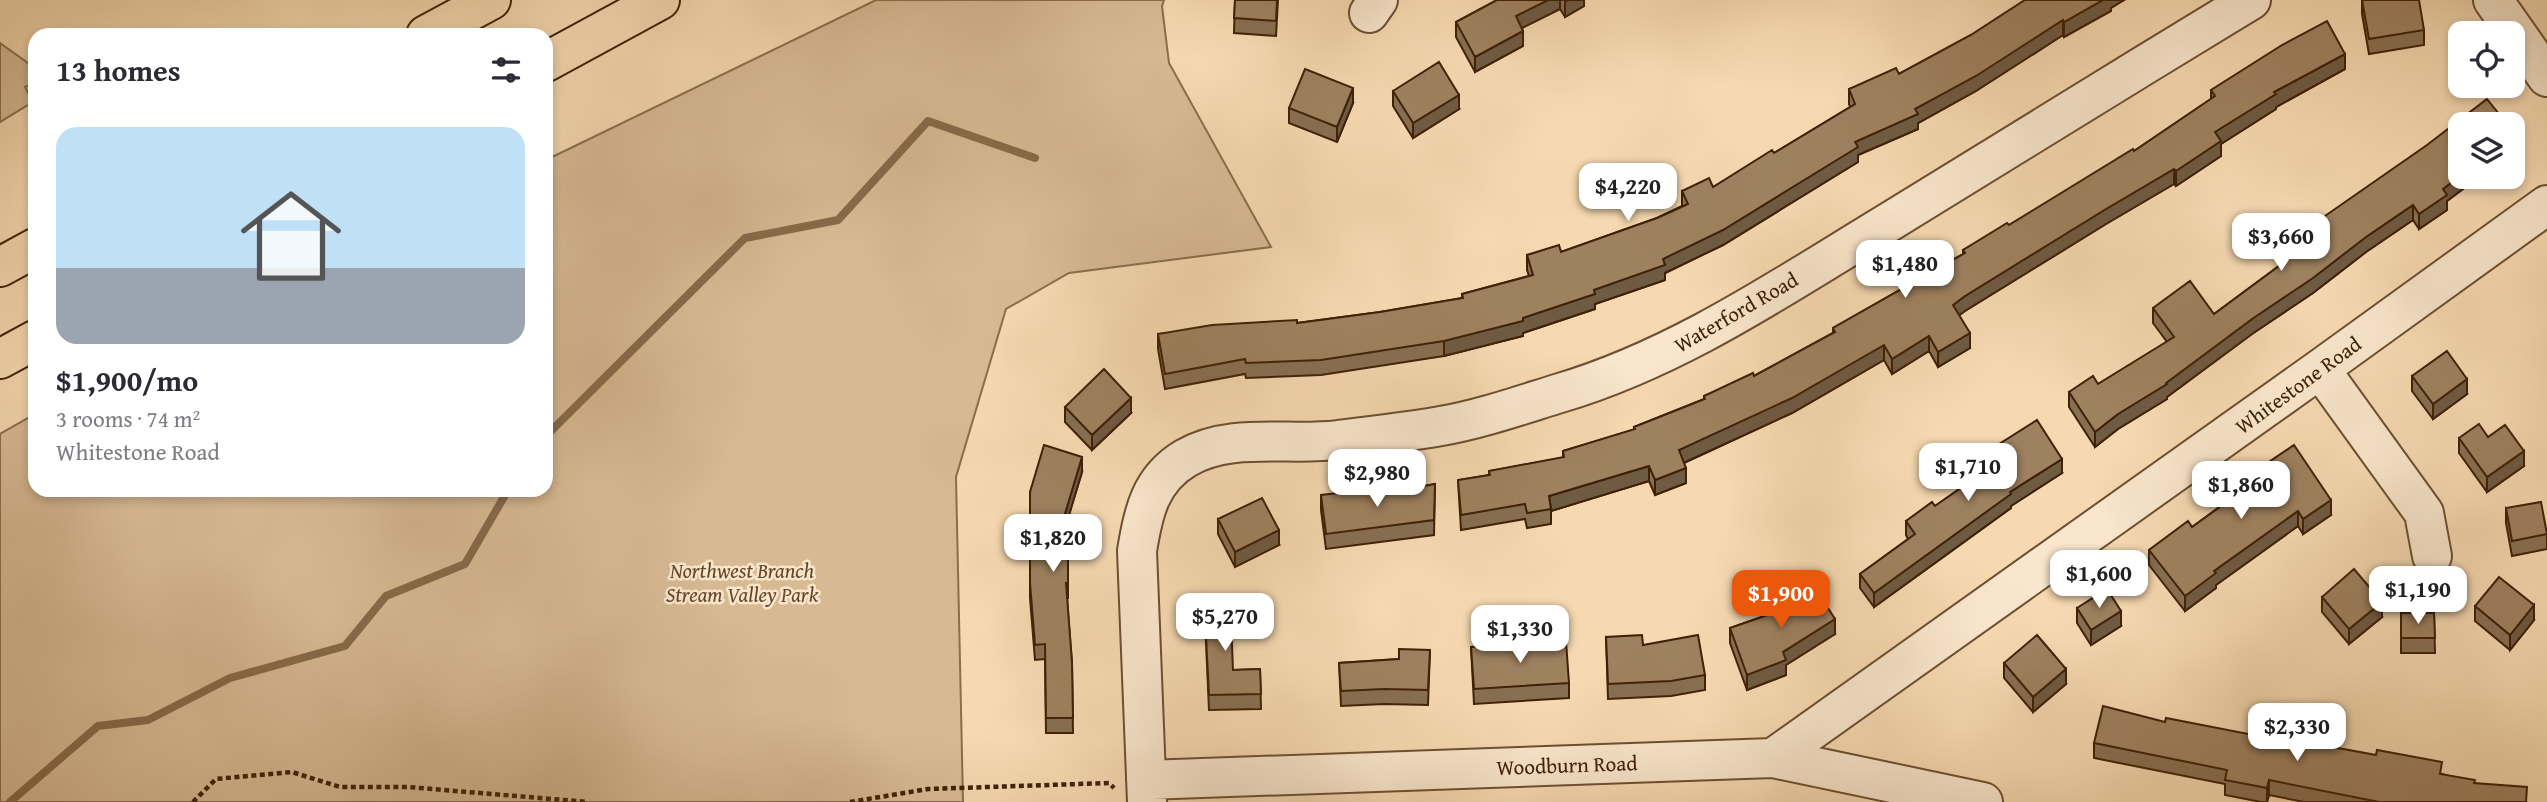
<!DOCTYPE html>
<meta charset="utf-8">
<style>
:root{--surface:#fff;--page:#f2f2f3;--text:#2b2b33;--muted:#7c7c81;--accent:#ea580c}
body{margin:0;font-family:"Gentium Book Plus",serif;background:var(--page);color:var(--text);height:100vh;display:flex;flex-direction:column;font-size:26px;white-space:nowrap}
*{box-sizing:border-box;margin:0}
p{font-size:23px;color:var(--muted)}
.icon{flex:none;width:38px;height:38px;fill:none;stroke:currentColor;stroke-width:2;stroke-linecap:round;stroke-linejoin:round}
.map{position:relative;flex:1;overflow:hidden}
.side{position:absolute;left:28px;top:28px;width:525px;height:469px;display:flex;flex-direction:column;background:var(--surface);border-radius:21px;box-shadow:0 4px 10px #0003}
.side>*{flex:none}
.controls{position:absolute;left:2448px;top:21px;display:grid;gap:14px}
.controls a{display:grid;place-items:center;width:77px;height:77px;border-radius:14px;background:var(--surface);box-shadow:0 4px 10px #0003;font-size:35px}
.price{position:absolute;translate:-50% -60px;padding:0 16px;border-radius:14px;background:#fff;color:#222;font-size:23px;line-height:46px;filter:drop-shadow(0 2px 4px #0008)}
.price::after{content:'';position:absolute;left:50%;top:42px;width:21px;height:16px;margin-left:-10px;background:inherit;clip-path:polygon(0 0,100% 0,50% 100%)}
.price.active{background:var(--accent);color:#fff}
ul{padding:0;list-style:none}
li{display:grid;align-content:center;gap:14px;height:371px;padding:0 28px}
li span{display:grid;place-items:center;height:217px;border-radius:21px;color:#555}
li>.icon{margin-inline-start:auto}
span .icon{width:126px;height:126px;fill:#fffc;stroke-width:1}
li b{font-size:30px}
h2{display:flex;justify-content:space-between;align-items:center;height:84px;padding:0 28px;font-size:30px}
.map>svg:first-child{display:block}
.green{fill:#d7ba94;stroke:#8b6e4d;stroke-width:2}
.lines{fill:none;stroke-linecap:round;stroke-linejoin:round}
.stream{stroke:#886a4a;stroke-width:8}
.minor-casing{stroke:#6d4f31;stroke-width:42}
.highway-casing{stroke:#3f2106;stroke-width:42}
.path{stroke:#3f2106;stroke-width:4.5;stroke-dasharray:5 3.5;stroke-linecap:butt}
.minor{stroke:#f9e6cc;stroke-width:38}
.highway{stroke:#f6d9b1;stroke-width:38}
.wall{fill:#886f52;stroke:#3f2106;stroke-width:2}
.shaded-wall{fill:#6f5a42;stroke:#3f2106;stroke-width:2}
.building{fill:#9e815f;stroke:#3f2106;stroke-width:2}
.labels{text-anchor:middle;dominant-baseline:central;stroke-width:5;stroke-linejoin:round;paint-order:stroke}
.street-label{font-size:21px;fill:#3f2106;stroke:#f9e6cc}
.park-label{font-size:21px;font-style:italic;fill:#65472a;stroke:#f9e6cc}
</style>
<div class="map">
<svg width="2547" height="802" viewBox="0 0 2547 802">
<rect width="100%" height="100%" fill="#f6d9b1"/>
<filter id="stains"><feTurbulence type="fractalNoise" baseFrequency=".00286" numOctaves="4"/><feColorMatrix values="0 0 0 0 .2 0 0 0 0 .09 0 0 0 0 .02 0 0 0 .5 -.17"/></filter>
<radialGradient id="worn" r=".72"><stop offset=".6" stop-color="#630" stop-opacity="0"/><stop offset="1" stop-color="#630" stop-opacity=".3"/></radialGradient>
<!-- green -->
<path class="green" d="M 876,0 L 1164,0 L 1162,6 L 1169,63 L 1271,247 L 1069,273 L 1006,309 L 956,477 L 963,802 L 0,802 L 0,434 L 35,414 L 35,490 L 546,490 L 546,160 Z
M 0,43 L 35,68 L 35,82 L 25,87 L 33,102 L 0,122 Z"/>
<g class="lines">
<!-- stream -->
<path class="stream" d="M 546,436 L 745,238 L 838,220 L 928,121 L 1035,158
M 10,802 L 98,726 L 148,720 L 230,678 L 345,646 L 386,596 L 465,564 L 508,490"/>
<defs>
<path id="minor" d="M 2493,0 L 2547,77
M 1369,13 L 1378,0
M 2320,369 L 2424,513 L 2432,556
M 1773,758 L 2320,369 L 2547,205
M 1146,780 L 1773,758 L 1983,802
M 1147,802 L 1137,551 C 1143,513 1150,479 1186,458 C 1230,432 1289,446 1338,440 C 1372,436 1407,432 1441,426 C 1481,419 1521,405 1560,393 C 1678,358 1782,287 1886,224 C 2008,149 2129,74 2251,0"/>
<path id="highway" d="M 426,35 L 491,0
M 546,62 L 660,0
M 0,267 L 35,248
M 0,359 L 35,340"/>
</defs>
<!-- minor casing -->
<use href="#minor" class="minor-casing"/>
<!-- highway casing -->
<use href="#highway" class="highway-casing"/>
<!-- path -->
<path class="path" d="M 193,802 L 216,779 L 292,772 L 340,787 L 408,787 L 588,802
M 850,802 L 928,789 L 1109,783 L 1114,788"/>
<!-- minor -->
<use href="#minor" class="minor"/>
<!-- highway -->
<use href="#highway" class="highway"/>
</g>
<!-- wall -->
<path class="wall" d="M 1235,0 L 1278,0 L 1276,36 L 1234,33 Z
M 1497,0 L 1584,0 L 1584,6 L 1565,17 L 1560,9 L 1522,28 L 1523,46 L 1475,72 L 1456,37 L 1456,22 Z
M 2025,0 L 2124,0 L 2111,8 L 2111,11 L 2064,37 L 2063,35 L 1976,91 L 1918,123 L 1918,129 L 1858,155 L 1858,162 L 1723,245 L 1665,273 L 1665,280 L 1595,304 L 1595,309 L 1523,333 L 1523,336 L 1444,356 L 1321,375 L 1246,378 L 1245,374 L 1165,389 L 1158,349 L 1158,334 L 1297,323 L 1380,312 L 1462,298 L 1462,294 L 1529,276 L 1527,270 L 1527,255 L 1561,252 L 1657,218 L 1682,206 L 1682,191 L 1713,187 L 1774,153 L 1850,107 L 1849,104 L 1849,89 L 1899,74 L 1971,35 Z
M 2362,0 L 2424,30 L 2424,45 L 2369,54 L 2362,14 Z
M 2345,69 L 2276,107 L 2276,109 L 2221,144 L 2221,156 L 2176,186 L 2174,184 L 2106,224 L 1965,311 L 1959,315 L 1970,348 L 1938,367 L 1929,351 L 1892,374 L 1884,360 L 1792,413 L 1684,463 L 1686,483 L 1655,495 L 1649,481 L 1551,511 L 1551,524 L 1527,528 L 1525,519 L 1461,530 L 1458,480 L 1489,475 L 1489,471 L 1563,458 L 1563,451 L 1634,430 L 1634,427 L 1704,399 L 1704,396 L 1754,376 L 1833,333 L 1833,328 L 1963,254 L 1963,250 L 2009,225 L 2134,151 L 2211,99 L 2211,90 Z
M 1393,91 L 1459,109 L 1413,138 L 1393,106 Z
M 1353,103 L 1337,142 L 1289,123 L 1289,108 Z
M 2460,177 L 2479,177 L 2447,201 L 2447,210 L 2419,229 L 2413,220 L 2366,252 L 2313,293 L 2252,334 L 2167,397 L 2167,399 L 2118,429 L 2095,447 L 2069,407 L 2069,392 L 2098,384 L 2167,342 L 2153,323 L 2153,308 L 2214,314 L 2287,260 L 2284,255 L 2284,240 L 2312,225 Z
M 2412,376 L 2467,394 L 2433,419 L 2412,391 Z
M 1065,407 L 1131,413 L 1092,450 L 1065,422 Z
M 2488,437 L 2524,466 L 2487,492 L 2459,453 L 2459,438 Z
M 1996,446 L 2062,473 L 2011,506 L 2011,508 L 1874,607 L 1860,588 L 1860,574 L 1908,539 L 1906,535 L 1906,521 L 1935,506 L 1998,462 L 1996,460 Z
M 2266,464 L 2331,515 L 2303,534 L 2298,526 L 2216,585 L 2216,588 L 2185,611 L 2149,565 L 2149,550 L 2192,527 L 2266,473 Z
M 1082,472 L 1065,527 L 1068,527 L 1068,598 L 1067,598 L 1072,663 L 1073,733 L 1046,733 L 1045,659 L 1035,660 L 1030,598 L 1030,492 Z
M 1435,484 L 1434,535 L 1326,549 L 1321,510 L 1321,495 L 1375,495 Z
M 2506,508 L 2547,534 L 2547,549 L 2512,556 L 2506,523 Z
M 1218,519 L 1279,545 L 1235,567 L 1218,534 Z
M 2322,597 L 2382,617 L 2349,644 L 2322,612 Z
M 1204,598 L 1233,670 L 1260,669 L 1261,709 L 1209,710 Z
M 1784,602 L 1835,634 L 1786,665 L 1786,675 L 1747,690 L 1730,643 L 1730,628 L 1784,609 Z
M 2475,606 L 2534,620 L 2510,650 L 2475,621 Z
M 2077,608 L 2121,626 L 2091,645 L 2077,623 Z
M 2401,613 L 2434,613 L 2435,653 L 2401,653 Z
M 1606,637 L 1705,675 L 1705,690 L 1671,696 L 1608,699 Z
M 1471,647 L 1496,647 L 1569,683 L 1569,698 L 1474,704 Z
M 1430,650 L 1428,705 L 1384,704 L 1341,706 L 1339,663 L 1399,659 Z
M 2004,663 L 2066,684 L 2033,712 L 2004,678 Z
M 2165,722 L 2310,746 L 2442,774 L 2475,783 L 2527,802 L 2304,802 L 2269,795 L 2267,802 L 2261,802 L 2225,795 L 2225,784 L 2094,758 L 2094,743 Z"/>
<!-- shaded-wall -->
<path class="shaded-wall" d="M 1548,0 L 1560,0 L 1560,9 L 1516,31 L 1516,16 Z
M 1568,0 L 1584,0 L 1584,6 L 1565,17 L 1565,2 Z
M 2103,0 L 2124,0 L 2111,8 L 2111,11 L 2064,37 L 2064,22 Z
M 2063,20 L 2063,35 L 1976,91 L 1918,123 L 1918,129 L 1858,155 L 1858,162 L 1723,245 L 1665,273 L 1665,280 L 1595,304 L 1595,309 L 1523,333 L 1523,336 L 1444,356 L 1444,341 L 1523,318 L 1663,259 L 1855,142 L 1915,109 Z
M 1523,31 L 1523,46 L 1475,72 L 1475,57 Z
M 2345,54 L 2345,69 L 2276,107 L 2276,109 L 2221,144 L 2221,156 L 2176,186 L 2176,171 L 2215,132 L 2274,92 Z
M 1353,88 L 1353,103 L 1337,142 L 1337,127 Z
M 1459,95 L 1459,109 L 1413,138 L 1413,123 Z
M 2514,134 L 2514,149 L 2513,150 L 2513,135 Z
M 2174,169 L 2174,184 L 2106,224 L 1965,311 L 1953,320 L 1953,305 L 1965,296 L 2106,209 Z
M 2460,176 L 2479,177 L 2447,201 L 2447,210 L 2419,229 L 2419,214 L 2443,189 Z
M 2413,205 L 2413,220 L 2366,252 L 2313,293 L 2252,334 L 2167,397 L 2167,399 L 2118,429 L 2095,447 L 2095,432 L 2118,414 L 2166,383 L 2252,319 L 2366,237 Z
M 1970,333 L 1970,348 L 1938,367 L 1938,352 Z
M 1929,336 L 1929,351 L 1892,374 L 1892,359 Z
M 1884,345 L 1884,360 L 1792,413 L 1679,465 L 1679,450 Z
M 2467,379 L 2467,394 L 2433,419 L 2433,404 Z
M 1131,398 L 1131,413 L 1092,450 L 1092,435 Z
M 2524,451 L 2524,466 L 2487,492 L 2487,477 Z
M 1082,457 L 1082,472 L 1061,542 L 1061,527 Z
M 2062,459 L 2062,473 L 2011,506 L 2011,508 L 1874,607 L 1874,593 L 2010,492 Z
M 1649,466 L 1649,481 L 1551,511 L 1549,496 Z
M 1686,468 L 1686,483 L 1655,495 L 1655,480 Z
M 2331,500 L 2331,515 L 2303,534 L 2303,519 Z
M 2298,511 L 2298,526 L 2216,585 L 2216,588 L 2185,611 L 2185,596 L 2214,571 Z
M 1279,530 L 1279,545 L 1235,567 L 1235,552 Z
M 2382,602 L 2382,617 L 2349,644 L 2349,629 Z
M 2534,605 L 2534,620 L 2510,650 L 2510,635 Z
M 2121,611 L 2121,626 L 2091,645 L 2091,630 Z
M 1835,619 L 1835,634 L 1786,665 L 1786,675 L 1747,690 L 1747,675 Z
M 2066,669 L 2066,684 L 2033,712 L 2033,697 Z
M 2269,780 L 2269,795 L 2267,802 L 2267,788 Z"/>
<!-- building -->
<path class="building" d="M 1235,0 L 1277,0 L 1276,21 L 1234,18 Z
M 1497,0 L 1548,0 L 1516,16 L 1523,31 L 1475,57 L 1456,22 Z
M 2025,0 L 2103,0 L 2064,22 L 2063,20 L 1976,76 L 1915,109 L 1918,114 L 1855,142 L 1858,147 L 1723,230 L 1663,259 L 1665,265 L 1594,290 L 1595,294 L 1523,318 L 1523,321 L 1444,341 L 1321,360 L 1246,363 L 1245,359 L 1165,374 L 1158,334 L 1212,325 L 1297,320 L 1297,323 L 1380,312 L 1463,298 L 1462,294 L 1533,275 L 1527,255 L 1559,245 L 1561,252 L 1657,218 L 1688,204 L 1682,191 L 1709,178 L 1713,187 L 1772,150 L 1774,153 L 1855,104 L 1849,89 L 1896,68 L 1899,74 L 1971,35 Z
M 2362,0 L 2419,0 L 2424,30 L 2369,39 Z
M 2327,21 L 2345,54 L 2274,92 L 2276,94 L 2215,132 L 2221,141 L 2176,171 L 2174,169 L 2106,209 L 1965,296 L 1953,305 L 1970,333 L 1938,352 L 1929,336 L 1892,359 L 1884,345 L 1792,398 L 1679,450 L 1686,468 L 1655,480 L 1649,466 L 1549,496 L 1551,509 L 1527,513 L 1525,504 L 1461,515 L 1458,480 L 1490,475 L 1489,471 L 1564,457 L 1563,451 L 1635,429 L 1634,427 L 1705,399 L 1704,396 L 1753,373 L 1754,376 L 1835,332 L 1833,328 L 1965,253 L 1963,250 L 2007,223 L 2009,225 L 2133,149 L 2134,151 L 2215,96 L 2211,90 L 2282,45 Z
M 1439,62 L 1459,95 L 1413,123 L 1393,91 Z
M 1305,69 L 1353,88 L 1337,127 L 1289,108 Z
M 2487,99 L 2507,124 L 2460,124 L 2460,176 L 2443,189 L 2447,195 L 2419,214 L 2413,205 L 2366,237 L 2313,278 L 2252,319 L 2166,383 L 2167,384 L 2118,414 L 2095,432 L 2069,392 L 2093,376 L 2098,384 L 2174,337 L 2153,308 L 2190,281 L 2214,314 L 2295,254 L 2284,240 L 2308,220 L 2312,225 L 2427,145 Z
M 2447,351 L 2467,379 L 2433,404 L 2412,376 Z
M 1104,369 L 1131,398 L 1092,435 L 1065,407 Z
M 2037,420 L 2062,459 L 2010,492 L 2011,494 L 1874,593 L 1860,574 L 1915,534 L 1906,521 L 1932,502 L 1935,506 L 2004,458 L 1996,446 Z
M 2479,424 L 2488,437 L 2505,425 L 2524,451 L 2487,477 L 2459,438 Z
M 1044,445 L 1082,457 L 1061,527 L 1068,527 L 1068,583 L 1066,583 L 1072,663 L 1073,718 L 1046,718 L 1045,644 L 1035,645 L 1030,583 L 1030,492 Z
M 2294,445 L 2331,500 L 2303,519 L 2298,511 L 2214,571 L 2216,573 L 2185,596 L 2149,550 L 2188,521 L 2192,527 L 2271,470 L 2266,464 Z
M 1435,484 L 1434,520 L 1326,534 L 1321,495 L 1375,489 L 1375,495 Z
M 1262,498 L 1279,530 L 1235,552 L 1218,519 Z
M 2541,502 L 2547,534 L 2512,541 L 2506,508 Z
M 2354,569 L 2382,602 L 2349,629 L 2322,597 Z
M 2499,577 L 2534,605 L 2510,635 L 2475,606 Z
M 1812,583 L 1835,619 L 1783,652 L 1786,660 L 1747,675 L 1730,628 L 1788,608 L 1784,602 Z
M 2107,589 L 2121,611 L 2091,630 L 2077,608 Z
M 1230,597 L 1233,670 L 1260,669 L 1261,694 L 1209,695 L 1204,598 Z
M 2401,613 L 2434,613 L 2435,638 L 2401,638 Z
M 1642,635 L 1643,645 L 1698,635 L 1705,675 L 1671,681 L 1608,684 L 1606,637 Z
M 2037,635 L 2066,669 L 2033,697 L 2004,663 Z
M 1566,641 L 1569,683 L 1474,689 L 1471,647 L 1495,645 L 1496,647 Z
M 1399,649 L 1430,650 L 1428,690 L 1384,689 L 1341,691 L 1339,663 L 1399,659 Z
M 2103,706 L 2165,722 L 2166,718 L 2310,746 L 2311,743 L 2376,755 L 2377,750 L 2442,762 L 2440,774 L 2475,780 L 2474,783 L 2527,787 L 2526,802 L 2379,802 L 2269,780 L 2267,788 L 2225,780 L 2227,770 L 2094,743 Z"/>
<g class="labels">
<!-- street labels -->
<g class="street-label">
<text transform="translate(1736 312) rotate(-30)">Waterford Road</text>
<text transform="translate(2298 385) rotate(-36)">Whitestone Road</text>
<text transform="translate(1567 765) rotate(-2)">Woodburn Road</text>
</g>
<!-- park labels -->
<g class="park-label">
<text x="742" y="570">Northwest Branch<tspan x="742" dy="24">Stream Valley Park</tspan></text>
</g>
</g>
<rect width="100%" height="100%" filter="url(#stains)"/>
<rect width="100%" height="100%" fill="url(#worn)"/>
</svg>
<div class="controls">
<a><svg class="icon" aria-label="locate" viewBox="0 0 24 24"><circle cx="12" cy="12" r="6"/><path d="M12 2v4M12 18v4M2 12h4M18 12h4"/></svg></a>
<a><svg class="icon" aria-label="layers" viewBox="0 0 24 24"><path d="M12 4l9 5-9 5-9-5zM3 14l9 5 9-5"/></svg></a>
</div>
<b class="price" style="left:1628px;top:223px">$4,220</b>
<b class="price" style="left:2281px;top:273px">$3,660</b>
<b class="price" style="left:1905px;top:300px">$1,480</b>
<b class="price" style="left:1968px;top:503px">$1,710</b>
<b class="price" style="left:1377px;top:509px">$2,980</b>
<b class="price" style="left:2241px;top:521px">$1,860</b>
<b class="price" style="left:1053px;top:574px">$1,820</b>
<b class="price" style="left:2099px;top:610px">$1,600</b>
<b class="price" style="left:2418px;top:626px">$1,190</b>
<b class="price active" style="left:1781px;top:630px">$1,900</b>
<b class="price" style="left:1225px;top:653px">$5,270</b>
<b class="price" style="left:1520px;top:665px">$1,330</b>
<b class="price" style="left:2297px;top:763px">$2,330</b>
<section class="side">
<h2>13 homes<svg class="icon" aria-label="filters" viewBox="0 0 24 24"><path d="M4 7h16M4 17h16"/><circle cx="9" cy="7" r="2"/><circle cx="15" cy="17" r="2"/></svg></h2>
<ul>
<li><span style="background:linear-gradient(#bfe0f5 65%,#9aa5b1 0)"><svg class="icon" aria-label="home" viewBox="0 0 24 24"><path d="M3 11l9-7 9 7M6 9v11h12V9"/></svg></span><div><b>$1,900/mo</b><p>3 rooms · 74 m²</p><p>Whitestone Road</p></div></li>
</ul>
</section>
</div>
